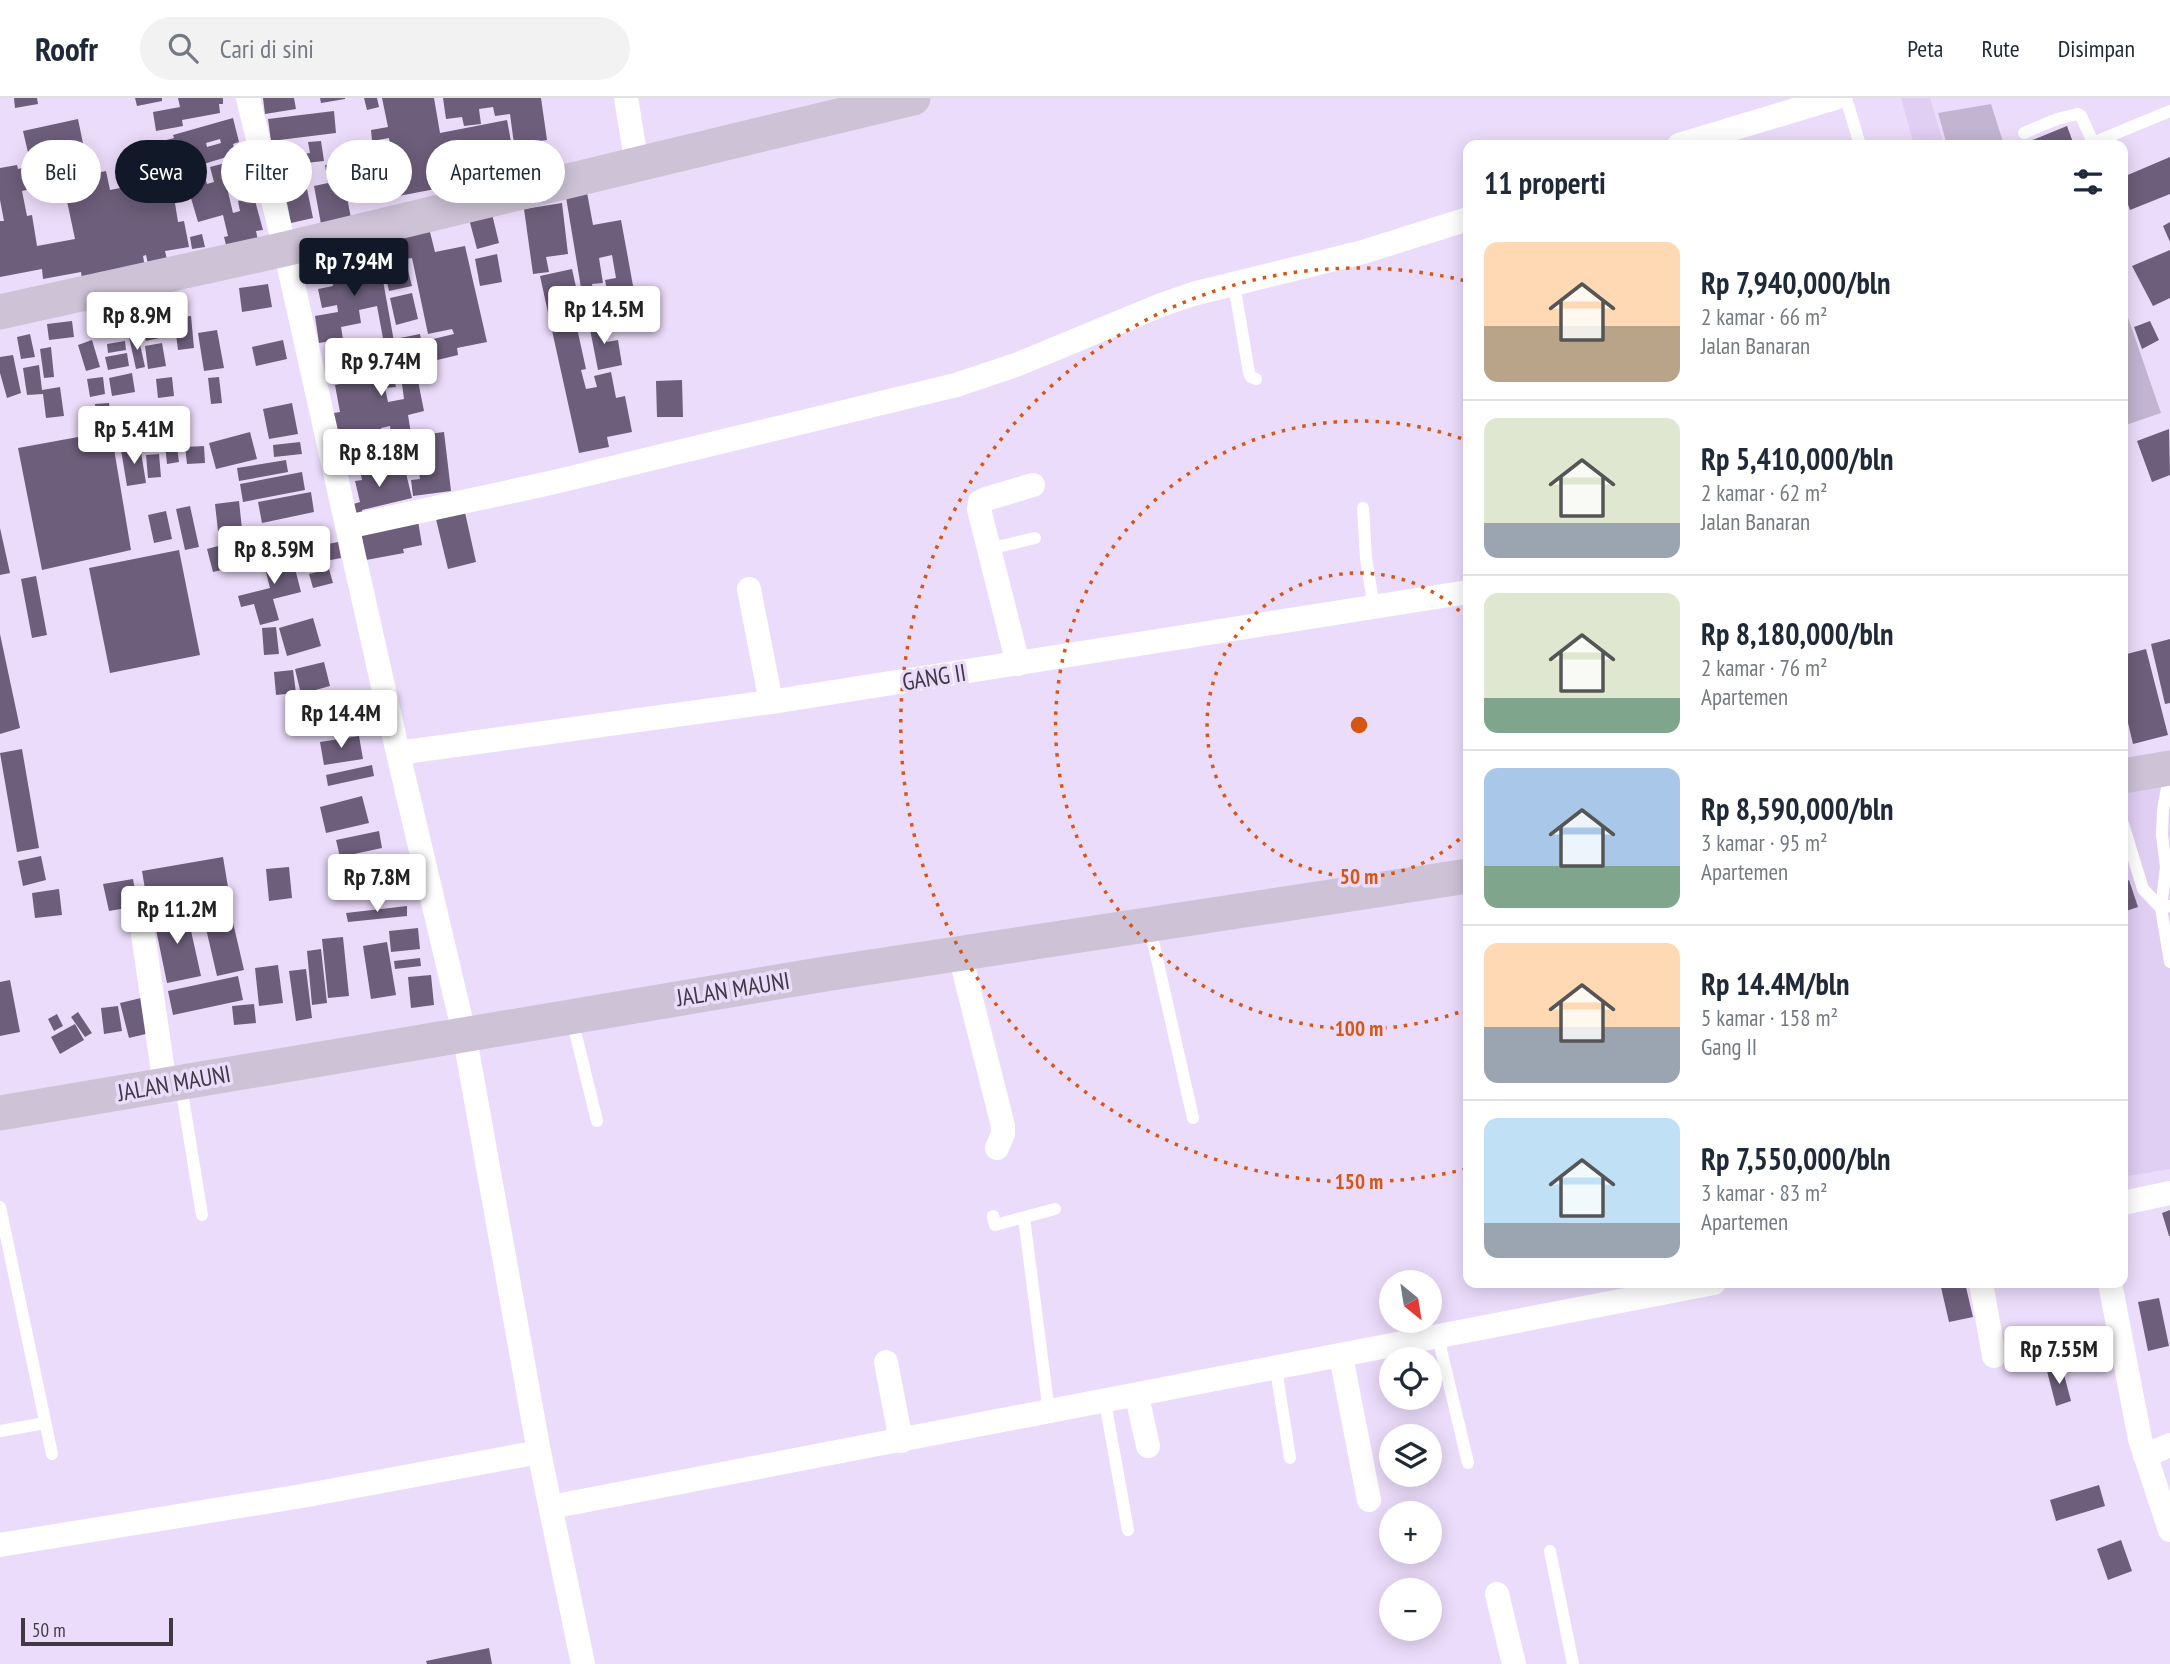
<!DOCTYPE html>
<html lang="id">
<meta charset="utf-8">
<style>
:root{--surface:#fff;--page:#f2f2f3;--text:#1f2937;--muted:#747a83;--line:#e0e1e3;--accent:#111827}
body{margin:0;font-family:"PT Sans Narrow",sans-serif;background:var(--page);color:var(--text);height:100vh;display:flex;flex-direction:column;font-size:26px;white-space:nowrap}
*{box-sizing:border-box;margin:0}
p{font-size:23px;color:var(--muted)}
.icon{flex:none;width:38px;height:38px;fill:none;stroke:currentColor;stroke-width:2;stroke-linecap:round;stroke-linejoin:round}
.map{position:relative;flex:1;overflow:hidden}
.drawer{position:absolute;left:1463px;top:42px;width:665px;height:1148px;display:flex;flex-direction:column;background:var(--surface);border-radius:14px;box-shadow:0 4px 18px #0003}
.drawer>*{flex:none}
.hud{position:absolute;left:21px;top:42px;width:665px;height:63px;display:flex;gap:14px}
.needle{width:46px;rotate:150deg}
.buttons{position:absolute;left:1379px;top:1172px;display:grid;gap:14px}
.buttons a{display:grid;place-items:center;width:63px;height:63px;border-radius:50%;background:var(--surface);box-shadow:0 4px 18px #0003;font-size:35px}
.scale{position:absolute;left:21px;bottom:18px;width:152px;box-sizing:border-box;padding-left:7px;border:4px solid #3f3945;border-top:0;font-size:19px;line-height:24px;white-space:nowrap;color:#3f3945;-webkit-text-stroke:5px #ecdcfb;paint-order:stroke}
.price{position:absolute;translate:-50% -60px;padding:0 16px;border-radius:7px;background:#fff;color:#222;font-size:23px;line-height:46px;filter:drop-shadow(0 2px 4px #0008)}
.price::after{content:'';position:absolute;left:50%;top:42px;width:21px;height:16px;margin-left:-10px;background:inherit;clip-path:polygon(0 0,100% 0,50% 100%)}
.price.selected{background:var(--accent);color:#fff}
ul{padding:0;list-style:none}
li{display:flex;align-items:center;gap:21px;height:175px;padding:0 21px}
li+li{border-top:2px solid var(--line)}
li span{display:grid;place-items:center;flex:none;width:196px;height:140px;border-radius:14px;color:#555}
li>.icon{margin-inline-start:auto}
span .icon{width:84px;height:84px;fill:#fffc;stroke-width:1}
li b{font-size:30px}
h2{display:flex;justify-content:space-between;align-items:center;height:84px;padding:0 21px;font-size:30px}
.tag{padding:0 24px;border-radius:32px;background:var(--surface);box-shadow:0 4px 18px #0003;font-size:24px;line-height:63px}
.tag.selected{background:var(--accent);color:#fff}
header{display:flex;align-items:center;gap:42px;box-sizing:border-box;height:98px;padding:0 35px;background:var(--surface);border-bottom:2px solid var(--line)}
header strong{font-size:33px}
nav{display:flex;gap:38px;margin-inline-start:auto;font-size:24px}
.search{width:490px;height:63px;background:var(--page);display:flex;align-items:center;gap:18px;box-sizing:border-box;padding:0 24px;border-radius:38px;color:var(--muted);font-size:26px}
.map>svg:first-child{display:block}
.built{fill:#e1cef3}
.green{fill:#c3b5d1}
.building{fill:#6d5e7b;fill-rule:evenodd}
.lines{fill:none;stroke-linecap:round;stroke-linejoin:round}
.lane{stroke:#fff;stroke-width:12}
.street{stroke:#fff;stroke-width:24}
.secondary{stroke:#cdc2d6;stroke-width:35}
.ring{fill:none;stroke:#d75612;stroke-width:3.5;stroke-dasharray:3.5 7}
.labels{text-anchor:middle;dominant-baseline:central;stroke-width:7;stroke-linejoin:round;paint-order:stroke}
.street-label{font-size:24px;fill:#3f3945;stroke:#ecdcfb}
.centre{fill:#d75612;stroke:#ecdcfb;stroke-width:3.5}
.ring-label{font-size:21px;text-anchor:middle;font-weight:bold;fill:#d75612;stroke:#ecdcfb;stroke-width:7;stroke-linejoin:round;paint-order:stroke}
</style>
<header>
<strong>Roofr</strong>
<div class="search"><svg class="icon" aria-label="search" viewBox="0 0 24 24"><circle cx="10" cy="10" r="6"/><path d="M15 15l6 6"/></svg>Cari di sini</div>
<nav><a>Peta</a><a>Rute</a><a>Disimpan</a></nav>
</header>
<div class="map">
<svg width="2170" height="1566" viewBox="0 0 2170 1566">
<rect width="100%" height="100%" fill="#ecdcfb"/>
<!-- built -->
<path class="built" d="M 1901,0 L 1930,0 L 1944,47 L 1914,47 Z
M 2170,686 L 2170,1071 L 2128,1078 L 2123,1058 L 2123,693 Z"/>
<!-- green -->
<path class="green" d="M 1991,6 L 2004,47 L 1947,47 L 1938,15 Z
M 2123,205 L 2161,315 L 2123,328 Z"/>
<!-- building -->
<path class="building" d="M 14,0 L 37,0 L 38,6 L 15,10 Z
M 135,0 L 162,0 L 162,3 L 137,8 Z
M 178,0 L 223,0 L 223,6 L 219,6 L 220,15 L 182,22 L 183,28 L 156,33 L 153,14 L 180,9 Z
M 263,0 L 294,0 L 296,11 L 265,16 Z
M 320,0 L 345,0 L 345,1 L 321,5 Z
M 364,0 L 377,0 L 379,9 L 367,12 Z
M 382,0 L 434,0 L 440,35 L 507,22 L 518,81 L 499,85 L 498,79 L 383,101 L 375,55 L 391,52 L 389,40 L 372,43 L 371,32 L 388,29 Z
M 443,0 L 541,0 L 547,42 L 514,46 L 510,16 L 495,18 L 493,9 L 479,11 L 481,26 L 464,28 L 462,19 L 446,21 Z
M 334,13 L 336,35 L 271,43 L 268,21 Z
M 233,20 L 239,44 L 233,46 L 236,56 L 188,71 L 202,68 L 207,86 L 214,84 L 210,69 L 241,61 L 244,76 L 225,81 L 233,115 L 240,113 L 238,103 L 254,99 L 263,132 L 256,133 L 258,143 L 227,151 L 224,139 L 228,138 L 223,117 L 198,124 L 181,66 L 162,71 L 164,76 L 147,81 L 141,57 L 158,53 L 155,45 L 174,40 L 173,37 ZM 220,41 L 221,45 L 207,49 L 206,45 Z
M 78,21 L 86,60 L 53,67 L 52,58 L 30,63 L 23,33 Z
M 2067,28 L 2074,47 L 2026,47 L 2025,45 Z
M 321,43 L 324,63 L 306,65 L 307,77 L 299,78 L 298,67 L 287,68 L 286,59 L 310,55 L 308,44 Z
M 132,52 L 136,67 L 126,70 L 122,55 Z
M 2170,59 L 2170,96 L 2130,112 L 2123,93 L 2123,79 Z
M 340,64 L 351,120 L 321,126 L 314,88 L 328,85 L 325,67 Z
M 17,67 L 18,71 L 36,67 L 40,89 L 22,93 L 27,118 L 32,117 L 37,148 L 75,141 L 60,70 L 80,67 L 82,78 L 106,73 L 110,92 L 171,80 L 178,124 L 184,123 L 189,149 L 165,153 L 168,166 L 149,170 L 146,157 L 143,158 L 145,169 L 82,181 L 81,174 L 43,181 L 42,171 L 0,179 L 0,123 L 4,123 L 0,102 L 0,70 Z
M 586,89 L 593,127 L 621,122 L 634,193 L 608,197 L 605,182 L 616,180 L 612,157 L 599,160 L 603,185 L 592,186 L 595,203 L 605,202 L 606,210 L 585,214 L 565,93 Z
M 307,91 L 313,120 L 291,125 L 285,95 Z
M 562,105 L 568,156 L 546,159 L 549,174 L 533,176 L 524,111 Z
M 492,116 L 499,145 L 477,151 L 469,121 Z
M 2170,124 L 2170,144 L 2163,128 Z
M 428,126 L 435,154 L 465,148 L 487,244 L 457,250 L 458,257 L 433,263 L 429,242 L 454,236 L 452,231 L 428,236 L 412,160 L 405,161 L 412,188 L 389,193 L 380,152 L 402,147 L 399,133 Z
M 202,136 L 205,149 L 192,151 L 190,139 Z
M 2170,152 L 2170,200 L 2153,208 L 2132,168 Z
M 378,155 L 395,249 L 385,251 L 377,208 L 359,212 L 361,225 L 341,229 L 343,241 L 319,245 L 315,218 L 338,214 L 337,207 L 322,210 L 318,191 L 333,188 L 329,167 L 350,163 L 349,160 Z
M 497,156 L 502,184 L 480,188 L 475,161 Z
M 572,171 L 576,189 L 558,193 L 562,214 L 573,212 L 586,271 L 581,272 L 586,291 L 597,289 L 594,278 L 611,274 L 616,300 L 625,298 L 632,334 L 607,339 L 609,349 L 579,355 L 540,178 Z
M 268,186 L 272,209 L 242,214 L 239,190 Z
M 412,195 L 418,221 L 396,227 L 390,200 Z
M 154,199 L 164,239 L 146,243 L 136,203 Z
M 131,205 L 137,230 L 112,235 L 107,210 Z
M 191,218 L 194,250 L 178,252 L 174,220 Z
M 602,219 L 607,244 L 618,242 L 622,267 L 598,272 L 588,221 Z
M 72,223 L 74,239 L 49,242 L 47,226 Z
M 2150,223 L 2159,242 L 2142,251 L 2134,229 Z
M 217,232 L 224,270 L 204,273 L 198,235 Z
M 30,236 L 35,259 L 21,261 L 17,239 Z
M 420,236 L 426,266 L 415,268 L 424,313 L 408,317 L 411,336 L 392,340 L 390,328 L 381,330 L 384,343 L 373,345 L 370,332 L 333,340 L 328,316 L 340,314 L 335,287 L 393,276 L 396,289 L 385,290 L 388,304 L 404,301 L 402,286 L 404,286 L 395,241 Z
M 138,237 L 145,269 L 136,271 L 129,239 Z
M 92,242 L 100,269 L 86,273 L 78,247 Z
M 283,242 L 287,261 L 256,268 L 252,249 Z
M 125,243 L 126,252 L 108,255 L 107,246 Z
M 162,245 L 166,268 L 148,271 L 145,248 Z
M 51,249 L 54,279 L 44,280 L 40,251 Z
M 127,255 L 129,268 L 108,272 L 105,259 Z
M 13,257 L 21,295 L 7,300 L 0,275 L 0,259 Z
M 39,267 L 42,292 L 60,289 L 64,318 L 46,320 L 43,296 L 27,297 L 23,270 Z
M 132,275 L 135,294 L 112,298 L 109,280 Z
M 103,279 L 105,296 L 90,299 L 87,281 Z
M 172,279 L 174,298 L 158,300 L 156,281 Z
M 219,279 L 222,305 L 211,306 L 208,280 Z
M 682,282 L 683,319 L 657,319 L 656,283 Z
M 109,305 L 112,329 L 98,330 L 95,306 Z
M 292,305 L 298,336 L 269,341 L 263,311 Z
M 158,329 L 160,341 L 120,346 L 119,335 Z
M 2169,331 L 2170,377 L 2152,384 L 2137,343 Z
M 111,333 L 131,452 L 42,472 L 18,350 Z
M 250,334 L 257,361 L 216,371 L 209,345 Z
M 444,334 L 451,393 L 413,398 L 411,382 L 420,381 L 414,338 Z
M 175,335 L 179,364 L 167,366 L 164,336 Z
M 300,344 L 302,356 L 274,359 L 273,347 Z
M 140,348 L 146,385 L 127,388 L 121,352 Z
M 204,348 L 205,365 L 187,366 L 185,349 Z
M 159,356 L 161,379 L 148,380 L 146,357 Z
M 373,359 L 377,378 L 405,371 L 412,400 L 362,412 L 364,422 L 354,424 L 350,407 L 360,404 L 355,383 L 362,382 L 358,363 Z
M 286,362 L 288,374 L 239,383 L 237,370 Z
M 302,374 L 305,392 L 243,404 L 240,386 Z
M 311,394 L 314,414 L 262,425 L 258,404 Z
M 239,403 L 242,431 L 218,433 L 215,406 Z
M 190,408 L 199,449 L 185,452 L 176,411 Z
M 464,410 L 476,464 L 448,471 L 435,417 Z
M 166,413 L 172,441 L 154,445 L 148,417 Z
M 418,423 L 422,447 L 403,451 L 404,455 L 366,462 L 361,434 Z
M 0,430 L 10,475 L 0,477 Z
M 317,432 L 319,443 L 297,447 L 295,436 Z
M 237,443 L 243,467 L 213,474 L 207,451 Z
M 338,444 L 341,460 L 305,467 L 302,451 Z
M 290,451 L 301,494 L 273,501 L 279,522 L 260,527 L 254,506 L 241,509 L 238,498 L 270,490 L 262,458 Z
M 179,452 L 200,557 L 110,575 L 89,470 Z
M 329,471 L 333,485 L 313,490 L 309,476 Z
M 36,478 L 47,537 L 32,540 L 21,481 Z
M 313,520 L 321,548 L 287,558 L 279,530 Z
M 276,529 L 279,556 L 264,557 L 262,530 Z
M 0,536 L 20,630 L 0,636 Z
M 2170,541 L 2170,605 L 2165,606 L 2151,546 Z
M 2146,551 L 2168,637 L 2133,646 L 2123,604 L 2123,557 Z
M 324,564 L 330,588 L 301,596 L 295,571 Z
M 293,572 L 296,595 L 276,597 L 274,574 Z
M 351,610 L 356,631 L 330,637 L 326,616 Z
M 322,614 L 324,630 L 290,633 L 288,618 Z
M 359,638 L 363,661 L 324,667 L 320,644 Z
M 22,651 L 39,750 L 17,754 L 0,655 Z
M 372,667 L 374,678 L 328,688 L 326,677 Z
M 362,698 L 369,725 L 326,735 L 320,709 Z
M 379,733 L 382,750 L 340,759 L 336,742 Z
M 41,758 L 46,782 L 23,788 L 18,763 Z
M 223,759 L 229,795 L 148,809 L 142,773 Z
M 289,769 L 292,800 L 269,803 L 266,771 Z
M 133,781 L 138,808 L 109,813 L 103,786 Z
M 2129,782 L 2138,809 L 2123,814 L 2123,785 Z
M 59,791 L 62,817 L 35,820 L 32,795 Z
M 228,803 L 244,872 L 217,878 L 201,809 Z
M 407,808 L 407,818 L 348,824 L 346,815 Z
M 186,810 L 201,878 L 167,885 L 153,817 Z
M 418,830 L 420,851 L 391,854 L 389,833 Z
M 343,839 L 349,898 L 328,900 L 322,841 Z
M 387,844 L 396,897 L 371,901 L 363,848 Z
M 321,851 L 327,905 L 312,907 L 307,853 Z
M 420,860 L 421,868 L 395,871 L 394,863 Z
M 278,867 L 283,905 L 259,908 L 255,870 Z
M 306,871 L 312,920 L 296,923 L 289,873 Z
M 431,877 L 434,907 L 411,910 L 408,879 Z
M 238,878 L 243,902 L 173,917 L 168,893 Z
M 10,882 L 20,934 L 0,938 L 0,884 Z
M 141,900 L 150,935 L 129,940 L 120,905 Z
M 254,906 L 256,925 L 234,927 L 232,908 Z
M 118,908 L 122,933 L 104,936 L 101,910 Z
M 78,914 L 92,935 L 85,939 L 71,919 Z
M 57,916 L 63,928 L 54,933 L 48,921 Z
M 75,926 L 84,942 L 60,956 L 51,939 Z
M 2170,1112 L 2170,1138 L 2169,1138 L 2162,1115 Z
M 1940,1185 L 1965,1185 L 1973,1219 L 1949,1224 Z
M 2159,1200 L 2169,1248 L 2148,1253 L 2138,1204 Z
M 2062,1269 L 2071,1303 L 2056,1308 L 2047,1273 Z
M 2099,1387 L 2105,1408 L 2056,1423 L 2050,1402 Z
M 2121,1442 L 2132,1473 L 2108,1482 L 2097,1451 Z
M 489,1550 L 492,1566 L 427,1566 L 426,1563 Z"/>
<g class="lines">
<!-- lane -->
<path class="lane" d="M 1846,0 L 1860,47
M 2024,35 L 2057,21 L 2078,16 L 2081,18 L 2092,42 L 2095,44 L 2170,13
M 1234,186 L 1249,275 L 1251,279 L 1256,281
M 1363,410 L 1366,460 L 1374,510
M 989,451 L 1035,440
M 2170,674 L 2163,712 L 2162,737 L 2166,769 L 2161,810 L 2170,864
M 2123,726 L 2143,791 L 2161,810 L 2170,808
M 1150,830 L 1193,1020
M 572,921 L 597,1023
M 181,988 L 202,1117
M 0,1109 L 52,1356
M 993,1118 L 995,1127 L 1055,1111
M 1024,1120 L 1049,1314
M 1438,1239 L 1468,1365
M 1276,1271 L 1290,1360
M 1105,1304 L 1128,1432
M 0,1333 L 45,1325
M 1550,1453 L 1573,1566"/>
<!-- street -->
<path class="street" d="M 248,0 L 285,151 L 398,655 L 464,935 L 539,1354 L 583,1566
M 626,0 L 637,67
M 1679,47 L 1835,0
M 347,429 L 550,385 L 956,287 L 1016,267 L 1161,207 L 1193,196 L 1363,154 L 1468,121
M 749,491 L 771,604
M 1018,566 L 979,411 L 980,404 L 986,401 L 1033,387
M 398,655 L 771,604 L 1468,494
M 141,822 L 165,987
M 960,857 L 1003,1028 L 1003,1036 L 997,1050
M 2123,1105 L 2170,1095
M 1981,1185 L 1994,1258
M 2110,1185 L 2140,1341 L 2170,1432
M 1341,1258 L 1369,1402
M 886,1264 L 901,1343
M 1137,1298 L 1148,1348
M 2145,1358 L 2170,1347
M 551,1409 L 1714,1185
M 0,1447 L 302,1398 L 539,1354
M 1497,1496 L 1514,1566"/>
<!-- secondary -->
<path class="secondary" d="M 0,214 L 285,151 L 913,0
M 2123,678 L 2170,670
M 0,1015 L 825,876 L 1468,778"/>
</g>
<!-- distance rings -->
<g class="ring">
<path d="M1467 734A152 152 0 1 1 1467 520"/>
<path d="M1468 911A304 304 0 1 1 1468 343"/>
<path d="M1466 1071A457 457 0 1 1 1466 183"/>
</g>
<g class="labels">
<!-- street labels -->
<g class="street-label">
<text transform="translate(934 579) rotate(-9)">GANG II</text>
<text transform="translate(733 891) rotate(-9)">JALAN MAUNI</text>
<text transform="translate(174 985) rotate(-10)">JALAN MAUNI</text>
</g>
</g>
<circle cx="1359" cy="627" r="10" class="centre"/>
<g class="ring-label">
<text x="1359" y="786">50 m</text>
<text x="1359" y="938">100 m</text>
<text x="1359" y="1091">150 m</text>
</g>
</svg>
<div class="buttons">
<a><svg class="needle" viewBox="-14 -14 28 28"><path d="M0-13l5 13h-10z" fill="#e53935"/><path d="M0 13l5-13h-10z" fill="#747a83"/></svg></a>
<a><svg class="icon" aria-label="locate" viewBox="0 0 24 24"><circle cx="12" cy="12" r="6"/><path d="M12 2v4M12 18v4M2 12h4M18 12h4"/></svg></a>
<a><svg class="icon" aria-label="layers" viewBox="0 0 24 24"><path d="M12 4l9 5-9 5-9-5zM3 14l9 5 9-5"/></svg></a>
<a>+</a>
<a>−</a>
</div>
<div class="scale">50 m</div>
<b class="price selected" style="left:354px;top:200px">Rp 7.94M</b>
<b class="price" style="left:604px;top:248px">Rp 14.5M</b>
<b class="price" style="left:137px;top:254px">Rp 8.9M</b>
<b class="price" style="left:381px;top:300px">Rp 9.74M</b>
<b class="price" style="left:134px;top:368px">Rp 5.41M</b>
<b class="price" style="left:379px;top:391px">Rp 8.18M</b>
<b class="price" style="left:274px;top:488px">Rp 8.59M</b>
<b class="price" style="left:341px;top:652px">Rp 14.4M</b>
<b class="price" style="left:377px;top:816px">Rp 7.8M</b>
<b class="price" style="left:177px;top:848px">Rp 11.2M</b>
<b class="price" style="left:2059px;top:1288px">Rp 7.55M</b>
<div class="hud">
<a class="tag">Beli</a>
<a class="tag selected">Sewa</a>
<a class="tag">Filter</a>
<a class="tag">Baru</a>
<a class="tag">Apartemen</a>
</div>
<section class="drawer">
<h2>11 properti<svg class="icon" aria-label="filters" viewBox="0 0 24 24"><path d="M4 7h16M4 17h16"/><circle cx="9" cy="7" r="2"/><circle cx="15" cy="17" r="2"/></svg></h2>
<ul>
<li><span style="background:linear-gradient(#ffd9b3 60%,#b9a48a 0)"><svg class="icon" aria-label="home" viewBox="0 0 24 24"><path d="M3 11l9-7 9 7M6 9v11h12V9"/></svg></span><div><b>Rp 7,940,000/bln</b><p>2 kamar · 66 m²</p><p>Jalan Banaran</p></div></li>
<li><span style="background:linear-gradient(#dfe7d0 75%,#9aa5b1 0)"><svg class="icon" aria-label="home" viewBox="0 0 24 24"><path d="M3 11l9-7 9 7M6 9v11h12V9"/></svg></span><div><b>Rp 5,410,000/bln</b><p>2 kamar · 62 m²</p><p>Jalan Banaran</p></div></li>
<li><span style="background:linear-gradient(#dfe7d0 75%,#7fa58c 0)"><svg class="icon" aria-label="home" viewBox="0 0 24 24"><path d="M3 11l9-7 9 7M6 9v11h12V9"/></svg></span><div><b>Rp 8,180,000/bln</b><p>2 kamar · 76 m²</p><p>Apartemen</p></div></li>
<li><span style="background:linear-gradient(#a9c7e8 70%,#7fa58c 0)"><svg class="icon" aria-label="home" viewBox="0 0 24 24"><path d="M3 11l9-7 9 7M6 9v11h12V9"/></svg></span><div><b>Rp 8,590,000/bln</b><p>3 kamar · 95 m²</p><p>Apartemen</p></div></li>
<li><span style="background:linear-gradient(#ffd9b3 60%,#9aa5b1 0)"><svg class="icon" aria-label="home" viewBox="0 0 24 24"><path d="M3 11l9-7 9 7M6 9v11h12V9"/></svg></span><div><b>Rp 14.4M/bln</b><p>5 kamar · 158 m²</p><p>Gang II</p></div></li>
<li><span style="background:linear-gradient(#bfe0f5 75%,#9aa5b1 0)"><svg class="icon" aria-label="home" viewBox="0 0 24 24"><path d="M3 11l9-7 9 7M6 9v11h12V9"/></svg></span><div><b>Rp 7,550,000/bln</b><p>3 kamar · 83 m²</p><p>Apartemen</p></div></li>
</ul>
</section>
</div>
